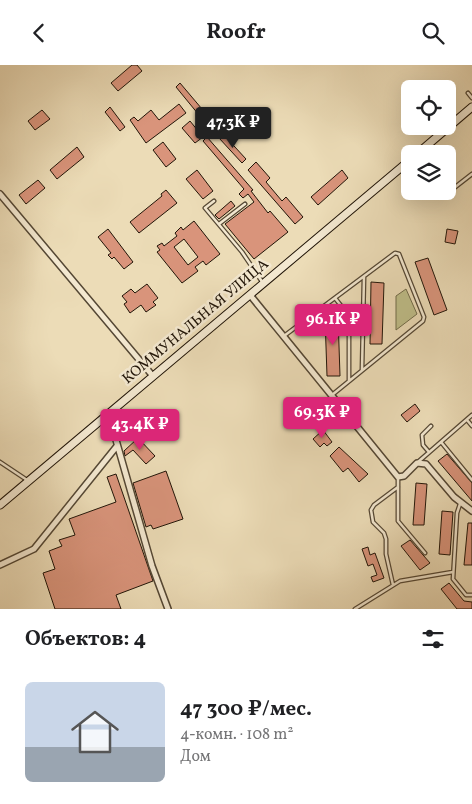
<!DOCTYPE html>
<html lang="ru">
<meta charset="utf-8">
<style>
:root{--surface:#fff;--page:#f6f6f6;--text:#202124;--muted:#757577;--line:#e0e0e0;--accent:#db2777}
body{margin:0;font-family:Vollkorn,serif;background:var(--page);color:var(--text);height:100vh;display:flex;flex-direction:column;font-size:19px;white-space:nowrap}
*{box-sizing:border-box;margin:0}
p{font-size:16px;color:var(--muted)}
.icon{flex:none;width:28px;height:28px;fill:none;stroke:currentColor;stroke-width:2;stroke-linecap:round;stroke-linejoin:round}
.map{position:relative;height:544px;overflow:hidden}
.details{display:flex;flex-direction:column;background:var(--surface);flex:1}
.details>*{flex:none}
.tools{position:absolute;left:401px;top:15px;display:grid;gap:10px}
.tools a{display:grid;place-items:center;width:55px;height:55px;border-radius:8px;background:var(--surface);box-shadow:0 5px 20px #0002;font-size:25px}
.price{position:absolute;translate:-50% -42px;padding:0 11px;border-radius:5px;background:var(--accent);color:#fff;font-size:16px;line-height:32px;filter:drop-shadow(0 1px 2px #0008)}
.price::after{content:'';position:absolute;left:50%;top:30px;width:15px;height:11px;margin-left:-8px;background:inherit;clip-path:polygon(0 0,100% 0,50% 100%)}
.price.selected{background:#222;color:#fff}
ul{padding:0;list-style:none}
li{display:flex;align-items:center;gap:15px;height:125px;padding:0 25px}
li+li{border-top:1px solid var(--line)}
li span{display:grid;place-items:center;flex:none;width:140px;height:100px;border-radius:8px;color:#555}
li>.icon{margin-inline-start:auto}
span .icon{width:60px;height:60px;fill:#fffc;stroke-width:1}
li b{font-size:21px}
h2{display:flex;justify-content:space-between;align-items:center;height:60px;padding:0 25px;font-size:21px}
header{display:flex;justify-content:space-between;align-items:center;height:65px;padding:0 25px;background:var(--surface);font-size:22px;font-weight:700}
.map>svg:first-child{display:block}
.green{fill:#bfbe89;stroke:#706a48}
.building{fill:#d9947b;stroke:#211508;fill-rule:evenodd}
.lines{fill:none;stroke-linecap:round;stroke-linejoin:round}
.lane-casing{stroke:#544734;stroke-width:5}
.street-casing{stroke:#544734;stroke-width:8}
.secondary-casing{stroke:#211508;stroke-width:9}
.lane{stroke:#f3e8d0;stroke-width:2.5}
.street{stroke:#f3e8d0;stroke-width:5}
.secondary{stroke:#f3e8d0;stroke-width:7}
.labels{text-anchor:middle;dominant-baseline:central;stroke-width:5;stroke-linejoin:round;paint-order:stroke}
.street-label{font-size:15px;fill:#211508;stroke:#f3e8d0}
</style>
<header><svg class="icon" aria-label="back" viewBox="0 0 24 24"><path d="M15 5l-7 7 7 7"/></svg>Roofr<svg class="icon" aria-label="search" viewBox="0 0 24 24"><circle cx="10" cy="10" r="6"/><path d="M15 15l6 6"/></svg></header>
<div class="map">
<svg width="472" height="544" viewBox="0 0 472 544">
<rect width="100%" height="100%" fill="#ecdcb7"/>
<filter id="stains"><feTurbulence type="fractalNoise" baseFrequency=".004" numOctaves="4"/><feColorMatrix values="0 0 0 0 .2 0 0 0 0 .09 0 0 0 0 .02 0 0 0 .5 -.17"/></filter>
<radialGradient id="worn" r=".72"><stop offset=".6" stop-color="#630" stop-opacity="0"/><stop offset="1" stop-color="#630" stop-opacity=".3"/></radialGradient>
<!-- green -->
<path class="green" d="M 406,224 L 417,249 L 396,265 L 396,231 Z"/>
<!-- building -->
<path class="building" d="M 132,0 L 137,0 L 142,6 L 118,26 L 111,18 Z
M 180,18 L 213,57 L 208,61 L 176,22 Z
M 179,39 L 186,48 L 146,78 L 130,55 L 134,52 L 138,56 L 151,45 L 159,55 Z
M 110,42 L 125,62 L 120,66 L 105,47 Z
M 42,45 L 50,54 L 35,65 L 28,56 Z
M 190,56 L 203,72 L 195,78 L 182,63 Z
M 223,69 L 246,94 L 242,98 L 219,73 Z
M 207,72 L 253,125 L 251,126 L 268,148 L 270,146 L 288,167 L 254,194 L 225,159 L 254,137 L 248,129 L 243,133 L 239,129 L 244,124 L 203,76 Z
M 163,77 L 176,94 L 166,102 L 153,85 Z
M 77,82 L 84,92 L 57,114 L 50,105 Z
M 256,97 L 270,113 L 266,117 L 282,136 L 286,132 L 303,152 L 295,159 L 248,105 Z
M 197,105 L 213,126 L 203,134 L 186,114 Z
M 342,105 L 348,113 L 318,140 L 311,132 Z
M 38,115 L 45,123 L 26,139 L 19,130 Z
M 166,125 L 177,138 L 139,168 L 130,157 L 162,131 L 161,129 Z
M 231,136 L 235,141 L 219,154 L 215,150 Z
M 194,156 L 220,189 L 206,200 L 203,196 L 195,202 L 198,206 L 182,218 L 157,187 L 160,185 L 157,181 L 162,178 L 164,181 L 177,171 L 175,168 L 181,162 L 183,165 ZM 184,174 L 198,192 L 188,200 L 174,182 Z
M 108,164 L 133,197 L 124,204 L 114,192 L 112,194 L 108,190 L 111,188 L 98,172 Z
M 447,164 L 458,166 L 455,179 L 445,177 Z
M 428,193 L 447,245 L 434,250 L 415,197 Z
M 371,217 L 384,218 L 382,279 L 370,279 Z
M 147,219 L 158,233 L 153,237 L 156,240 L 146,247 L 141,240 L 130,248 L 124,239 L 127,237 L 122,231 L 131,224 L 135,228 Z
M 338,251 L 340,311 L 327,311 L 325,252 Z
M 303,335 L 311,344 L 302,352 L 293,344 Z
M 415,339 L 420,346 L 407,357 L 401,350 Z
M 323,365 L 332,377 L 327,381 L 324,378 L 320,382 L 313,374 Z
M 138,373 L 155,391 L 146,399 L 133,385 L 125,391 L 124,386 Z
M 339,382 L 368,409 L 359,417 L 348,403 L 343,407 L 330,391 Z
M 447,389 L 472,418 L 472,436 L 438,396 Z
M 166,406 L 183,454 L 153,464 L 151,460 L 146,462 L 133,418 Z
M 116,409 L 153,516 L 116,530 L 121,544 L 55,544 L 43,508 L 55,504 L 49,486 L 62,481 L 59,475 L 75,470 L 69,454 L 116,437 L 107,412 Z
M 416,418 L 427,419 L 424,460 L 413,460 Z
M 442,446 L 453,447 L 450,490 L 439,489 Z
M 468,458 L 472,458 L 472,500 L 464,500 Z
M 410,475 L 430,498 L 420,505 L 401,481 Z
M 368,482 L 370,490 L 375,488 L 384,513 L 373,517 L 371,512 L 377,510 L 373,499 L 368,501 L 362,484 Z
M 449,518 L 464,536 L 472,537 L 472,544 L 457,544 L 441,524 Z"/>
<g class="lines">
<defs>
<path id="lane" d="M 468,28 L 472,33
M 454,123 L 472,109
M 214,136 L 205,143 L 242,187 L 263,218
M 219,159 L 245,139
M 335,233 L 349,251 L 349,316
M 284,271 L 395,188 L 399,189 L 424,252 L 423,256 L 332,330
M 362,305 L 364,212
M 467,355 L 472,361
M 441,377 L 472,415
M 429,387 L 423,380 L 422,370 L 431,361
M 0,397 L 27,415
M 418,397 L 472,350
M 398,412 L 398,456 L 425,488
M 460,439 L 457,448 L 453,514 L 466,530 L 472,530
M 393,520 L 386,489 L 386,474 L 384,468 L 373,457 L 371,445 L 374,440 L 398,422
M 355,544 L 400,516 L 453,507"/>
<path id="street" d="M 0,129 L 152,310
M 250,230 L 398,412 L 404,411 L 417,398 L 426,399 L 454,432 L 472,446
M 106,350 L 112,361 L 152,501 L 168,544
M 0,500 L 34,484 L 117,381"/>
<path id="secondary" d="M 417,89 L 472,42
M 0,440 L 410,95"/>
</defs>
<!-- lane casing -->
<use href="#lane" class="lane-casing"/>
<!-- street casing -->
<use href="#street" class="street-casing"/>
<!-- secondary casing -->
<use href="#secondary" class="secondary-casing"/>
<!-- lane -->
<use href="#lane" class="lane"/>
<!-- street -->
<use href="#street" class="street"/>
<!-- secondary -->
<use href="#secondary" class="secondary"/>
</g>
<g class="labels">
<!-- street labels -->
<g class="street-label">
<text transform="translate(196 257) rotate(-40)">КОММУНАЛЬНАЯ УЛИЦА</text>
</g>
</g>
<rect width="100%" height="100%" filter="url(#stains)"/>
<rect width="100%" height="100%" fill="url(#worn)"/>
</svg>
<div class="tools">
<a><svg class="icon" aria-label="locate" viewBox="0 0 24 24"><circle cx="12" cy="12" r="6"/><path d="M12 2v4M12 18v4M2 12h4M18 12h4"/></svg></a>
<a><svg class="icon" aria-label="layers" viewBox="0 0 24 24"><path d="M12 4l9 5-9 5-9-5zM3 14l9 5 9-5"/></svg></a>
</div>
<b class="price selected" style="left:233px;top:84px">47.3K ₽</b>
<b class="price" style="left:333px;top:281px">96.1K ₽</b>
<b class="price" style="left:322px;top:374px">69.3K ₽</b>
<b class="price" style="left:140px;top:386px">43.4K ₽</b>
</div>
<section class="details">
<h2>Объектов: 4<svg class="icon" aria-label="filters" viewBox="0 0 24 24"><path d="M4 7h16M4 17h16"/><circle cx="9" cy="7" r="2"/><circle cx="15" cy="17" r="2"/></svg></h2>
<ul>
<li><span style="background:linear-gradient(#c9d6e8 65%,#9aa5b1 0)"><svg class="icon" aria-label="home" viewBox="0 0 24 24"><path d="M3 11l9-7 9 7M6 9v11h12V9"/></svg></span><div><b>47 300 ₽/мес.</b><p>4-комн. · 108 m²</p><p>Дом</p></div></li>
</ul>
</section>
